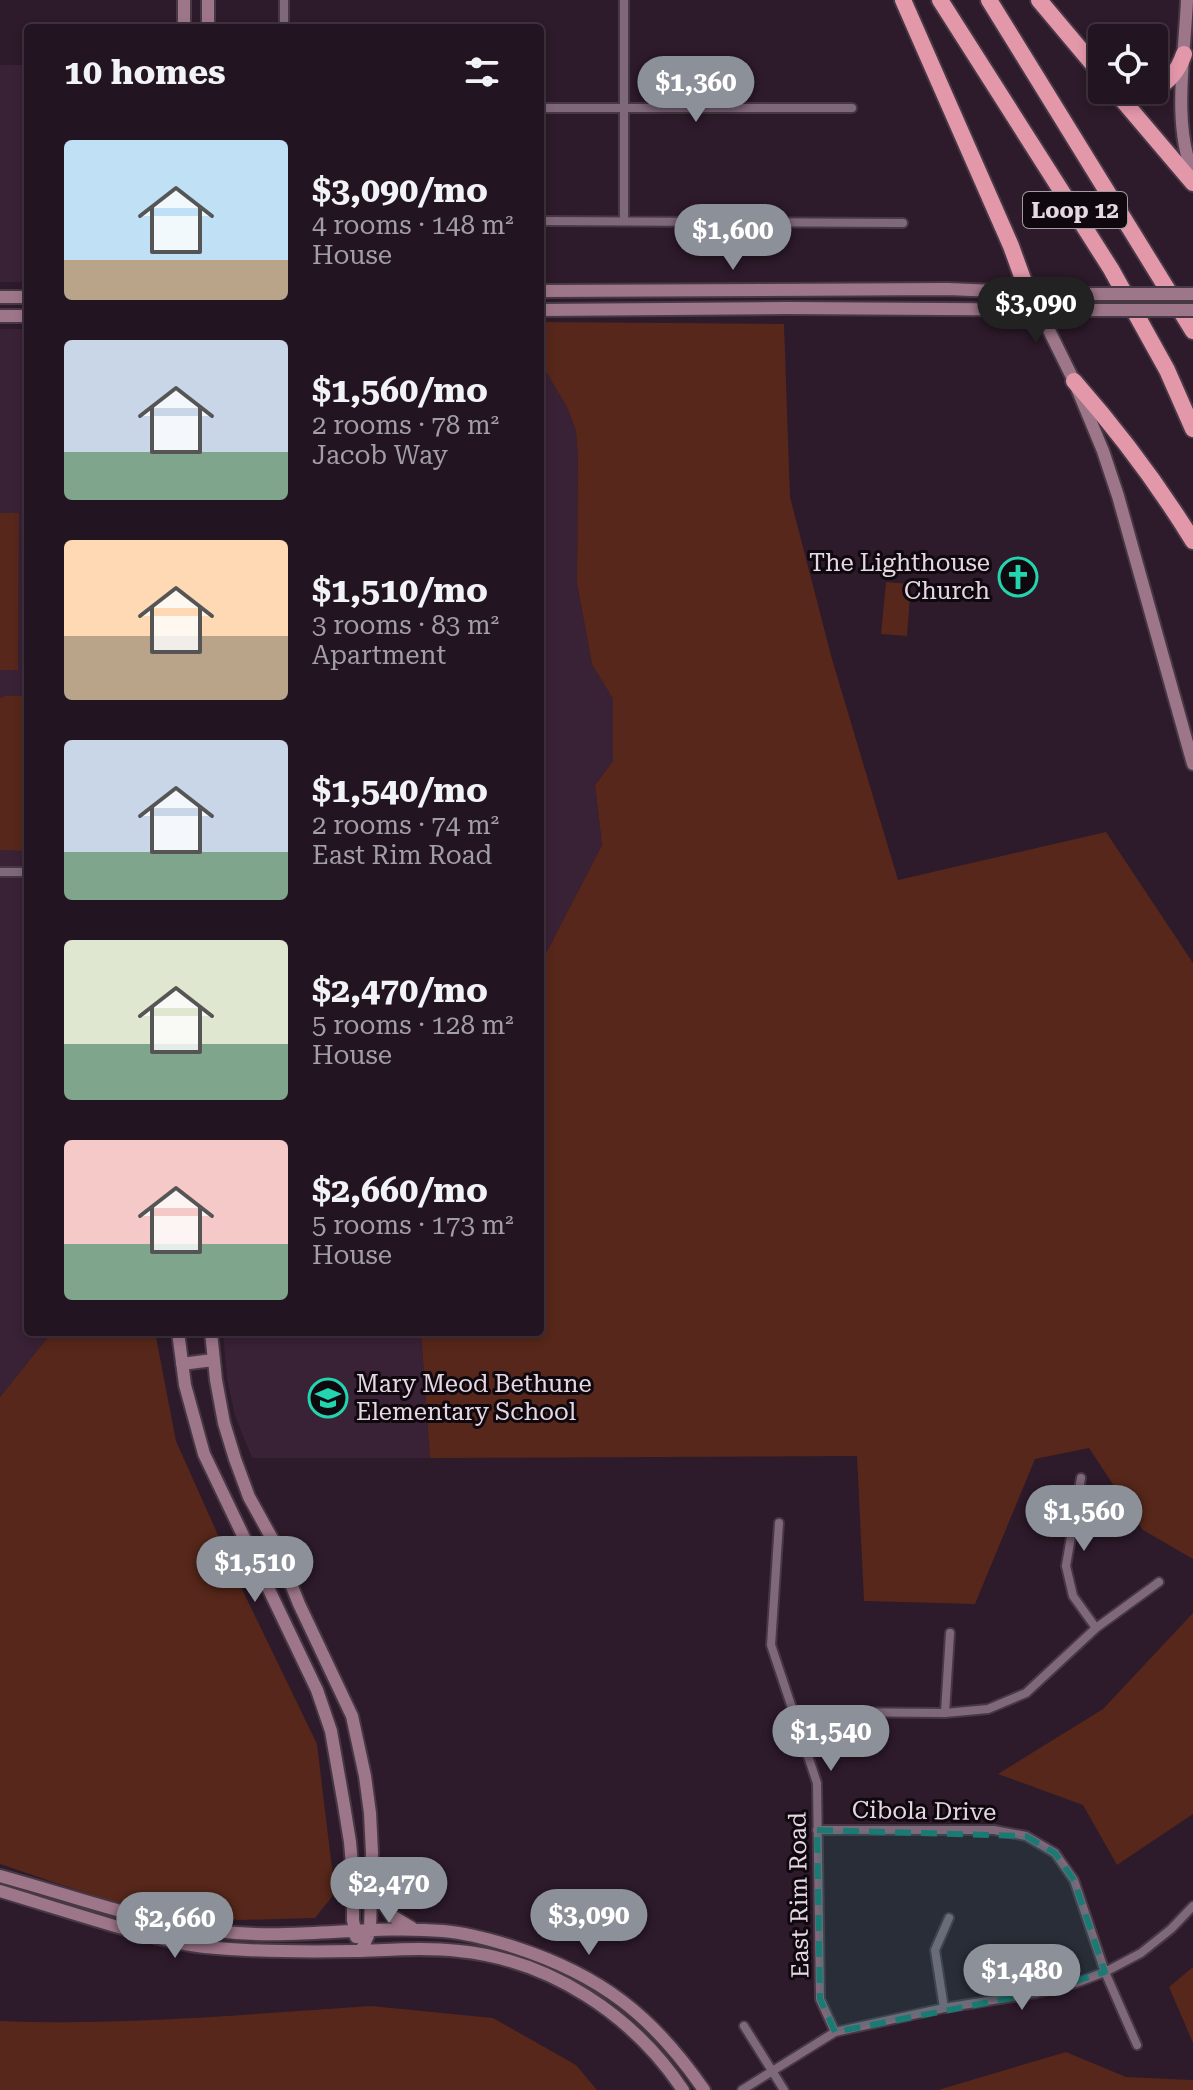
<!DOCTYPE html>
<meta charset="utf-8">
<style>
:root{--surface:#221420;--page:#2e212d;--text:#f1f3f6;--muted:#a29ea5;--line:#3f333e;--accent:#8c9099}
body{margin:0;font-family:"Roboto Serif",serif;background:var(--page);color:var(--text);height:100vh;display:flex;flex-direction:column;font-size:30px;white-space:nowrap}
*{box-sizing:border-box;margin:0}
p{font-size:26px;color:var(--muted)}
.icon{flex:none;width:44px;height:44px;fill:none;stroke:currentColor;stroke-width:2;stroke-linecap:round;stroke-linejoin:round}
.map{position:relative;flex:1;overflow:hidden}
.drawer{position:absolute;left:24px;top:24px;width:520px;height:1312px;display:flex;flex-direction:column;background:var(--surface);border-radius:8px;box-shadow:0 4px 12px #0003,0 0 0 2px var(--line)}
.drawer>*{flex:none}
.fabs{position:absolute;left:1088px;top:24px;display:grid;gap:16px}
.fabs a{display:grid;place-items:center;width:80px;height:80px;border-radius:8px;background:var(--surface);box-shadow:0 4px 12px #0003,0 0 0 2px var(--line);font-size:40px}
.price{position:absolute;translate:-50% -68px;padding:0 18px;border-radius:28px;background:var(--accent);color:#fff;font-size:26px;line-height:52px;filter:drop-shadow(0 2px 4px #0008)}
.price::after{content:'';position:absolute;left:50%;top:48px;width:24px;height:18px;margin-left:-12px;background:inherit;clip-path:polygon(0 0,100% 0,50% 100%)}
.price.selected{background:#222;color:#fff}
ul{padding:0;list-style:none}
li{display:flex;align-items:center;gap:24px;height:200px;padding:0 40px}
li span{display:grid;place-items:center;flex:none;width:224px;height:160px;border-radius:8px;color:#555}
li>.icon{margin-inline-start:auto}
span .icon{width:96px;height:96px;fill:#fffc;stroke-width:1}
li b{font-size:34px}
h2{display:flex;justify-content:space-between;align-items:center;height:96px;padding:0 40px;font-size:34px}
.map>svg:first-child{display:block}
.built{fill:#392136}
.green{fill:#56271a}
.lines{fill:none;stroke-linecap:round;stroke-linejoin:round}
.street-casing{stroke:#473845;stroke-width:12}
.secondary-casing{stroke:#473845;stroke-width:16}
.highway-casing{stroke:#473845;stroke-width:20}
.street{stroke:#80687b;stroke-width:8}
.secondary{stroke:#9e7689;stroke-width:12}
.highway{stroke:#e398aa;stroke-width:16}
.secondary-bridge-casing{stroke:#473845;stroke-width:16;stroke-linecap:butt}
.secondary-bridge{stroke:#9e7689;stroke-width:12}
.marked{fill:#1a7b74;fill-opacity:0.2;stroke:#1a7b74;stroke-width:6;stroke-dasharray:16 10;stroke-linejoin:round}
.labels{text-anchor:middle;dominant-baseline:central;stroke-width:6;stroke-linejoin:round;paint-order:stroke}
.shield{fill:#10080f;stroke:#a69aa3;stroke-width:2}
.shield-label{font-size:22px;font-weight:bold;fill:#e6d8e3}
.poi-label{font-size:24px;fill:#e6d8e3;stroke:#10080f;text-anchor:end}
.street-label{font-size:24px;fill:#e6d8e3;stroke:#10080f}
</style>
<div class="map">
<svg width="1193" height="2090" viewBox="0 0 1193 2090">
<rect width="100%" height="100%" fill="#2d1a2a"/>
<!-- built -->
<path class="built" d="M 0,65 L 28,65 L 28,282 L 0,282 Z
M 0,329 L 28,329 L 28,1332 L 52,1332 L 0,1397 Z
M 540,362 L 567,407 L 576,431 L 578,457 L 577,585 L 592,663 L 613,699 L 613,761 L 595,785 L 602,845 L 540,965 Z
M 223,1332 L 421,1332 L 430,1458 L 252,1458 L 235,1416 L 227,1379 Z"/>
<!-- green -->
<path class="green" d="M 540,322 L 784,324 L 790,497 L 832,659 L 898,880 L 1106,832 L 1193,963 L 1193,1559 L 1143,1530 L 1089,1448 L 1035,1459 L 975,1604 L 864,1601 L 857,1456 L 430,1458 L 421,1332 L 540,1332 L 540,965 L 602,845 L 595,785 L 613,761 L 613,699 L 592,664 L 577,584 L 578,457 L 576,431 L 567,407 L 540,362 Z
M 0,513 L 19,513 L 18,670 L 0,670 Z
M 886,582 L 911,584 L 907,636 L 881,634 Z
M 5,696 L 28,696 L 28,851 L 0,850 L 0,698 Z
M 52,1332 L 155,1332 L 176,1441 L 243,1591 L 317,1744 L 335,1893 L 315,1918 L 242,1920 L 182,1916 L 132,1909 L 0,1864 L 0,1397 Z
M 1193,1613 L 1193,1814 L 1117,1865 L 1083,1805 L 998,1774 L 1103,1709 Z
M 1193,1967 L 1193,2043 L 1169,1987 Z
M 371,2006 L 493,2018 L 576,2065 L 597,2090 L 0,2090 L 0,2021 C 123,2026 248,2014 371,2006 Z
M 1066,2052 L 1126,2077 L 1193,2080 L 1193,2090 L 938,2090 Z"/>
<g class="lines">
<defs>
<path id="street" d="M 284,0 L 284,28
M 624,0 L 624,221
M 540,108 L 852,108
M 540,221 L 903,223
M 0,872 L 28,872
M 1081,1478 L 1066,1566 L 1073,1596 L 1096,1628
M 779,1523 L 771,1645 L 817,1783 L 820,1999 L 835,2032
M 945,1713 L 950,1633
M 796,1719 L 829,1712 L 945,1713 L 988,1709 L 1026,1693 L 1096,1628 L 1159,1582
M 817,1830 L 994,1830 L 1026,1836 L 1055,1853 L 1074,1880 L 1105,1972 L 1137,2045
M 944,2008 L 935,1950 L 949,1918
M 744,2026 L 784,2090
M 742,2090 L 835,2032 L 944,2008 L 1037,1993 L 1076,1983 L 1105,1972 L 1141,1953 L 1171,1929 L 1193,1906"/>
<path id="secondary" d="M 184,0 L 184,28
M 208,0 L 208,28
M 1187,0 C 1185,52 1172,125 1193,173
M 540,291 L 948,289 L 1068,294
M 0,297 L 28,297
M 1037,306 L 1074,381 L 1103,451 L 1118,496 L 1193,764
M 540,310 L 786,308 L 1078,310
M 0,316 L 28,316
M 178,1332 L 185,1385 L 204,1454 L 317,1690 L 331,1731 L 344,1805 L 350,1842 L 353,1877 L 353,1920 L 356,1937
M 211,1332 L 216,1380 L 224,1423 L 235,1459 L 249,1497 L 275,1544 L 299,1604 L 352,1716 L 365,1776 L 370,1813 L 372,1853 L 370,1931 L 361,1951
M 182,1364 L 213,1360
M 0,1876 C 78,1897 155,1927 236,1933 C 305,1938 375,1925 443,1931 C 467,1933 492,1940 514,1947 C 601,1975 653,2016 704,2090
M 373,1889 L 392,1916 L 412,1928
M 0,1891 C 46,1905 93,1920 139,1933 C 161,1938 182,1945 205,1947 C 255,1952 305,1952 356,1951 C 390,1950 425,1947 459,1951 C 550,1960 633,2015 683,2090"/>
<path id="highway" d="M 903,0 L 1011,246 L 1028,293
M 940,0 L 1111,269 L 1167,370 L 1193,429
M 989,0 L 1193,331
M 1039,0 L 1102,75
M 1114,90 L 1193,183
M 1123,90 L 1142,92 L 1152,90
M 1154,90 C 1170,81 1178,71 1184,54
M 1074,381 C 1118,431 1158,484 1193,541"/>
</defs>
<!-- street casing -->
<use href="#street" class="street-casing"/>
<!-- secondary casing -->
<use href="#secondary" class="secondary-casing"/>
<!-- highway casing -->
<use href="#highway" class="highway-casing"/>
<!-- street -->
<use href="#street" class="street"/>
<!-- secondary -->
<use href="#secondary" class="secondary"/>
<!-- highway -->
<use href="#highway" class="highway"/>
<defs>
<path id="secondary-bridge" d="M 1068,294 L 1193,294
M 1078,310 L 1193,310"/>
</defs>
<!-- secondary-bridge casing -->
<use href="#secondary-bridge" class="secondary-bridge-casing"/>
<!-- secondary-bridge -->
<use href="#secondary-bridge" class="secondary-bridge"/>
</g>
<!-- marked area -->
<path class="marked" d="M 817,1830 L 1026,1836 L 1055,1853 L 1074,1880 L 1105,1972 L 1037,1993 L 835,2032 L 820,1999 Z"/>
<!-- icons -->
<defs>
<symbol id="church-ring" viewBox="-11 -11 22 22"><circle r="9.5" fill="#10080f" stroke="#23d5af" stroke-width="1.5"/><path d="M-1.2-6h2.4v3.5h3.3v2.4h-3.3V6h-2.4V-.1h-3.3v-2.4h3.3Z" fill="#23d5af"/></symbol>
<symbol id="school-ring" viewBox="-11 -11 22 22"><circle r="9.5" fill="#10080f" stroke="#23d5af" stroke-width="1.5"/><path d="M0-5L7-2L0 1L-7-2ZM-4 1L0 2.5L4 1V4Q0 6-4 4Z" fill="#23d5af"/></symbol>
</defs>
<g fill-rule="evenodd">
<use href="#church-ring" x="996" y="555" width="44" height="44"/>
<use href="#school-ring" x="306" y="1376" width="44" height="44"/>
</g>
<g class="labels">
<!-- shield labels -->
<rect class="shield" x="1023" y="192" width="104" height="36" rx="6"/>
<g class="shield-label">
<text x="1075" y="210">Loop 12</text>
</g>
<!-- poi labels -->
<g class="poi-label">
<text x="990" y="563">The Lighthouse<tspan x="990" dy="28">Church</tspan></text>
<text x="356" y="1384" text-anchor="start">Mary Meod Bethune<tspan x="356" dy="28">Elementary School</tspan></text>
</g>
<!-- street labels -->
<g class="street-label">
<text transform="translate(924 1811) rotate(1)">Cibola Drive</text>
<text transform="translate(799 1895) rotate(-91)">East Rim Road</text>
</g>
</g>
</svg>
<div class="fabs">
<a><svg class="icon" aria-label="locate" viewBox="0 0 24 24"><circle cx="12" cy="12" r="6"/><path d="M12 2v4M12 18v4M2 12h4M18 12h4"/></svg></a>
</div>
<b class="price" style="left:696px;top:124px">$1,360</b>
<b class="price" style="left:733px;top:272px">$1,600</b>
<b class="price selected" style="left:1036px;top:345px">$3,090</b>
<b class="price" style="left:1084px;top:1553px">$1,560</b>
<b class="price" style="left:255px;top:1604px">$1,510</b>
<b class="price" style="left:831px;top:1773px">$1,540</b>
<b class="price" style="left:389px;top:1925px">$2,470</b>
<b class="price" style="left:589px;top:1957px">$3,090</b>
<b class="price" style="left:175px;top:1960px">$2,660</b>
<b class="price" style="left:1022px;top:2012px">$1,480</b>
<section class="drawer">
<h2>10 homes<svg class="icon" aria-label="filters" viewBox="0 0 24 24"><path d="M4 7h16M4 17h16"/><circle cx="9" cy="7" r="2"/><circle cx="15" cy="17" r="2"/></svg></h2>
<ul>
<li><span style="background:linear-gradient(#bfe0f5 75%,#b9a48a 0)"><svg class="icon" aria-label="home" viewBox="0 0 24 24"><path d="M3 11l9-7 9 7M6 9v11h12V9"/></svg></span><div><b>$3,090/mo</b><p>4 rooms · 148 m²</p><p>House</p></div></li>
<li><span style="background:linear-gradient(#c9d6e8 70%,#7fa58c 0)"><svg class="icon" aria-label="home" viewBox="0 0 24 24"><path d="M3 11l9-7 9 7M6 9v11h12V9"/></svg></span><div><b>$1,560/mo</b><p>2 rooms · 78 m²</p><p>Jacob Way</p></div></li>
<li><span style="background:linear-gradient(#ffd9b3 60%,#b9a48a 0)"><svg class="icon" aria-label="home" viewBox="0 0 24 24"><path d="M3 11l9-7 9 7M6 9v11h12V9"/></svg></span><div><b>$1,510/mo</b><p>3 rooms · 83 m²</p><p>Apartment</p></div></li>
<li><span style="background:linear-gradient(#c9d6e8 70%,#7fa58c 0)"><svg class="icon" aria-label="home" viewBox="0 0 24 24"><path d="M3 11l9-7 9 7M6 9v11h12V9"/></svg></span><div><b>$1,540/mo</b><p>2 rooms · 74 m²</p><p>East Rim Road</p></div></li>
<li><span style="background:linear-gradient(#dfe7d0 65%,#7fa58c 0)"><svg class="icon" aria-label="home" viewBox="0 0 24 24"><path d="M3 11l9-7 9 7M6 9v11h12V9"/></svg></span><div><b>$2,470/mo</b><p>5 rooms · 128 m²</p><p>House</p></div></li>
<li><span style="background:linear-gradient(#f6c9c9 65%,#7fa58c 0)"><svg class="icon" aria-label="home" viewBox="0 0 24 24"><path d="M3 11l9-7 9 7M6 9v11h12V9"/></svg></span><div><b>$2,660/mo</b><p>5 rooms · 173 m²</p><p>House</p></div></li>
</ul>
</section>
</div>
